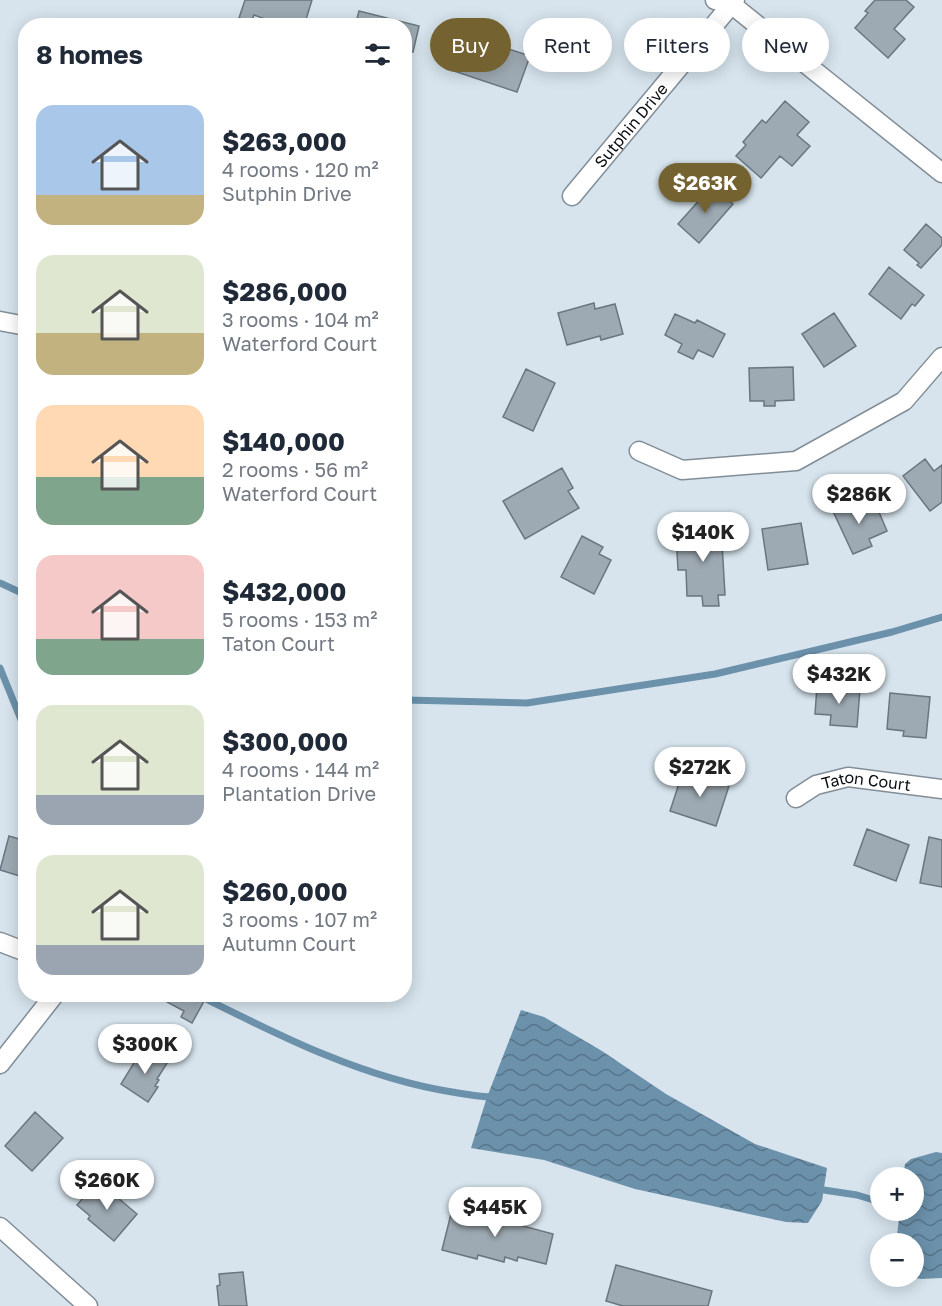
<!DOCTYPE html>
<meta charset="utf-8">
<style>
:root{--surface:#fff;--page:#f2f2f3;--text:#1f2937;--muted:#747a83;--accent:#746231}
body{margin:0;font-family:"Golos Text",sans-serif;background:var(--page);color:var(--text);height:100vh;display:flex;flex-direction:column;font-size:22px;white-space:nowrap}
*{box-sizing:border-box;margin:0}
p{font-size:20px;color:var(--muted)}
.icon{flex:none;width:33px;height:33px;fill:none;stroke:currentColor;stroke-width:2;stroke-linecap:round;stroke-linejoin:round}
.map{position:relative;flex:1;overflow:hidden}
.side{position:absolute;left:18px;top:18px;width:394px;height:984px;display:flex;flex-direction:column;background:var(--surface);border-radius:24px;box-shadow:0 3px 15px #0003}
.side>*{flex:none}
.top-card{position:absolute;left:430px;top:18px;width:422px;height:54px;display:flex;gap:12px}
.tools{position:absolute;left:870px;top:1167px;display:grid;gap:12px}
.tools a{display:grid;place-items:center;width:54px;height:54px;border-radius:50%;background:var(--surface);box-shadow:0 3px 15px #0003;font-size:30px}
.price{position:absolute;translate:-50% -51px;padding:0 14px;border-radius:21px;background:#fff;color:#222;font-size:20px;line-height:39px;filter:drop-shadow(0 2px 3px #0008)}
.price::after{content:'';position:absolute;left:50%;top:36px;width:18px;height:14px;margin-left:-9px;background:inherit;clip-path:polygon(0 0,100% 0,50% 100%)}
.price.current{background:var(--accent);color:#fff}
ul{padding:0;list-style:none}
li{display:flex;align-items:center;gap:18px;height:150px;padding:0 18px}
li span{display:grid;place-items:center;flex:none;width:168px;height:120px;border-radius:18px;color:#555}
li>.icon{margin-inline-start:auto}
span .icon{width:72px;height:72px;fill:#fffc;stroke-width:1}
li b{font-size:26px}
h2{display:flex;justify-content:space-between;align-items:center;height:72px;padding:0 18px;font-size:26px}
.chip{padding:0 21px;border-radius:27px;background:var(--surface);box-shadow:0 3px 15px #0003;font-size:21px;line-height:54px}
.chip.current{background:var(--accent);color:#fff}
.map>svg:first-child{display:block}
.water{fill:url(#water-waves)}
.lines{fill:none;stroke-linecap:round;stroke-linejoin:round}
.stream{stroke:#6c91ab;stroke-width:7}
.building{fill:#9eaab3;stroke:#6a767e;stroke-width:1.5}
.minor-casing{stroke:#828e97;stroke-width:21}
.minor{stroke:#fff;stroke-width:18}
.labels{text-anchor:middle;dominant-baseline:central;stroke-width:6;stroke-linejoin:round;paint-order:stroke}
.street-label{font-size:16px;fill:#0a0e11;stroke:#d7e4ed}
</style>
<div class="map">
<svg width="942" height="1306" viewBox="0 0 942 1306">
<defs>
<pattern id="water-waves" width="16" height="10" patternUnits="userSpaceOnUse" patternTransform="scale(1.5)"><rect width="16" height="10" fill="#6c91ab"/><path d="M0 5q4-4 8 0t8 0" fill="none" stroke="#57758a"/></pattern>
</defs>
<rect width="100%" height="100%" fill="#d7e4ed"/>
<!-- water -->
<path class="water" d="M 521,1010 L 544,1017 L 602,1051 L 666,1094 L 755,1144 L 827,1168 L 822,1201 L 808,1223 L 786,1222 L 635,1189 L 544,1160 L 471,1148 L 487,1097 Z
M 936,1152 L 942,1153 L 942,1278 L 921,1279 L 910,1277 L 914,1276 L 914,1244 L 896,1243 L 900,1211 L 914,1210 L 914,1178 L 903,1177 L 905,1164 L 911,1159 Z"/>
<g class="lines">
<!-- stream -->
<path class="stream" d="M 0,583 L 26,595
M 0,668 L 26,732
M 405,700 L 527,703 L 715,674 L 892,632 L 942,617
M 200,996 C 280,1036 363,1078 452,1092 C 466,1094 480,1097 493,1097
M 817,1189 L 857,1195 L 880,1202"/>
</g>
<!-- building -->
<path class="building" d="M 245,0 L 312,0 L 304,26 L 285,26 L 254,15 L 251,22 L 239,18 Z
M 875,0 L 906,0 L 914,7 L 894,29 L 905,39 L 888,58 L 855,28 L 868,13 L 865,11 Z
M 359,11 L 419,26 L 413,52 L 405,50 L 405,26 L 355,26 Z
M 463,34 L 530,56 L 517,92 L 451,70 Z
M 785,101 L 809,122 L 797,135 L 810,146 L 792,166 L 780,156 L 761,178 L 736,156 L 746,145 L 743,142 L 762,120 L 766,123 Z
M 712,186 L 733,204 L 699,243 L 678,224 Z
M 926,224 L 942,238 L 942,245 L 921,268 L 917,265 L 919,263 L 904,250 Z
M 889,267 L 924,295 L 915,306 L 912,304 L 901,319 L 869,294 Z
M 594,303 L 595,309 L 615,304 L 623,334 L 601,340 L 600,336 L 567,345 L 558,313 Z
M 834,313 L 856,346 L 824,367 L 802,334 Z
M 675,314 L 695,323 L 697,320 L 725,334 L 713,357 L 698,350 L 693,359 L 678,352 L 682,344 L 665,335 Z
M 793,367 L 794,400 L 775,401 L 775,406 L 764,406 L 764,401 L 750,401 L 749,368 Z
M 526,369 L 555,383 L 533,431 L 503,417 Z
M 925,459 L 934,471 L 942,465 L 942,502 L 930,511 L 903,476 Z
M 562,468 L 573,488 L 568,491 L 579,508 L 525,539 L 503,501 Z
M 405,470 L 411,470 L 408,497 L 405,496 Z
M 851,498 L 858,513 L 876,505 L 887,531 L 869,539 L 872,546 L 853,554 L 831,507 Z
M 405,504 L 410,505 L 406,530 L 405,530 Z
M 801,523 L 808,564 L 768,570 L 762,529 Z
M 721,526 L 725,595 L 718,595 L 719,606 L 703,606 L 702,596 L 687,596 L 686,570 L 678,570 L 676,533 L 696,533 L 696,527 Z
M 582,536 L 603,547 L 599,554 L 611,560 L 594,594 L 561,577 Z
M 817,686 L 860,689 L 857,727 L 830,725 L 831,715 L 815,714 Z
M 890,693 L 930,697 L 926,738 L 903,736 L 904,731 L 887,729 Z
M 683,771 L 729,786 L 716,826 L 670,811 Z
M 867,829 L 909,845 L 896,881 L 854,865 Z
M 9,836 L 26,841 L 26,878 L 0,870 Z
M 929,837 L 942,840 L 942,887 L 920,883 Z
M 172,994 L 208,994 L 192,1023 L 181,1017 L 184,1011 L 167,1002 Z
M 152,1049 L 169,1060 L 157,1079 L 159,1080 L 155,1086 L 158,1087 L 148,1102 L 121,1084 L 140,1053 L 147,1057 Z
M 35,1112 L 63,1138 L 32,1171 L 5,1146 Z
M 98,1181 L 137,1214 L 114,1241 L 88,1219 L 90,1216 L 77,1205 Z
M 487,1207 L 511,1212 L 508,1222 L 553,1234 L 546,1264 L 518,1257 L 517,1261 L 505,1257 L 504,1262 L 478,1255 L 477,1259 L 442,1250 L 452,1210 L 484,1219 Z
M 616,1265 L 712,1291 L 708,1306 L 623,1306 L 606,1301 Z
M 243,1272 L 247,1306 L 219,1306 L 217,1286 L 220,1285 L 219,1274 Z"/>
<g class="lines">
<defs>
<g id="minor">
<path d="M 715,0 L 731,4 L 942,173"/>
<path id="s1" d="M 572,196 L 735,0"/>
<path d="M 0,321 L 26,326"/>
<path d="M 639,451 L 682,470 L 796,461 L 904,401 L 942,357"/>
<path id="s2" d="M 796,798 L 816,785 L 848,777 L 942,789"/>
<path d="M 0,942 L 26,952"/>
<path d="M 0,1064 L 55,994"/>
<path d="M 0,1227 L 88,1306"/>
</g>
</defs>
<!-- minor casing -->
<use href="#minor" class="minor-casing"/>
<!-- minor -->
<use href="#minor" class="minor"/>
</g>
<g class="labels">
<!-- street labels -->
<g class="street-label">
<text stroke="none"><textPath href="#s1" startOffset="92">Sutphin Drive</textPath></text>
<text stroke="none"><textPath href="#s2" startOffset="75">Taton Court</textPath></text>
</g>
</g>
</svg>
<div class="tools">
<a>+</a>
<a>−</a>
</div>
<b class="price current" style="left:705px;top:214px">$263K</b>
<b class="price" style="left:859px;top:525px">$286K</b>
<b class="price" style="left:703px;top:563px">$140K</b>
<b class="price" style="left:839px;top:705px">$432K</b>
<b class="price" style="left:700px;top:798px">$272K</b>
<b class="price" style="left:145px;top:1075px">$300K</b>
<b class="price" style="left:107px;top:1211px">$260K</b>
<b class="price" style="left:495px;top:1238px">$445K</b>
<div class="top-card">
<a class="chip current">Buy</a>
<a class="chip">Rent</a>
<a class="chip">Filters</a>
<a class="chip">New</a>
</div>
<section class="side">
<h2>8 homes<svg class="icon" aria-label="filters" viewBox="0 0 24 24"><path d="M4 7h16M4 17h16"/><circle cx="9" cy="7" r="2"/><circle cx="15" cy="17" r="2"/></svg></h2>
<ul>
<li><span style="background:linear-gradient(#a9c7e8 75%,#c2b280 0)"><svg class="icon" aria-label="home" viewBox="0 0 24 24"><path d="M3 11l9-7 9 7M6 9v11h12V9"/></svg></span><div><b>$263,000</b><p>4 rooms · 120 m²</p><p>Sutphin Drive</p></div></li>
<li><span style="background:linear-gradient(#dfe7d0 65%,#c2b280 0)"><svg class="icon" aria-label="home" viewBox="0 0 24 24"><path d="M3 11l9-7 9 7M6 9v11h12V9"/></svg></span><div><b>$286,000</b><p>3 rooms · 104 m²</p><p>Waterford Court</p></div></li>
<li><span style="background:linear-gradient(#ffd9b3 60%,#7fa58c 0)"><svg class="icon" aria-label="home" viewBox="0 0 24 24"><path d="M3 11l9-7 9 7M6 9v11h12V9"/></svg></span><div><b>$140,000</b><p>2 rooms · 56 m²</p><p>Waterford Court</p></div></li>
<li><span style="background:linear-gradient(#f6c9c9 70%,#7fa58c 0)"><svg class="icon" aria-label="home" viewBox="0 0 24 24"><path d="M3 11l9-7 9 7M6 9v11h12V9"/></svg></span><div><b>$432,000</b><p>5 rooms · 153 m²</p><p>Taton Court</p></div></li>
<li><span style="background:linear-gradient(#dfe7d0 75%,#9aa5b1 0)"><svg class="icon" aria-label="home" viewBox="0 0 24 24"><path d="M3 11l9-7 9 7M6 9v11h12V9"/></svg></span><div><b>$300,000</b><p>4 rooms · 144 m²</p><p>Plantation Drive</p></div></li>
<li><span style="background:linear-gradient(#dfe7d0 75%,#9aa5b1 0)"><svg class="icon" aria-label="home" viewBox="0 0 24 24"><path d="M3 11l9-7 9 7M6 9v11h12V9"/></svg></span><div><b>$260,000</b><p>3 rooms · 107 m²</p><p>Autumn Court</p></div></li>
</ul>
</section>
</div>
